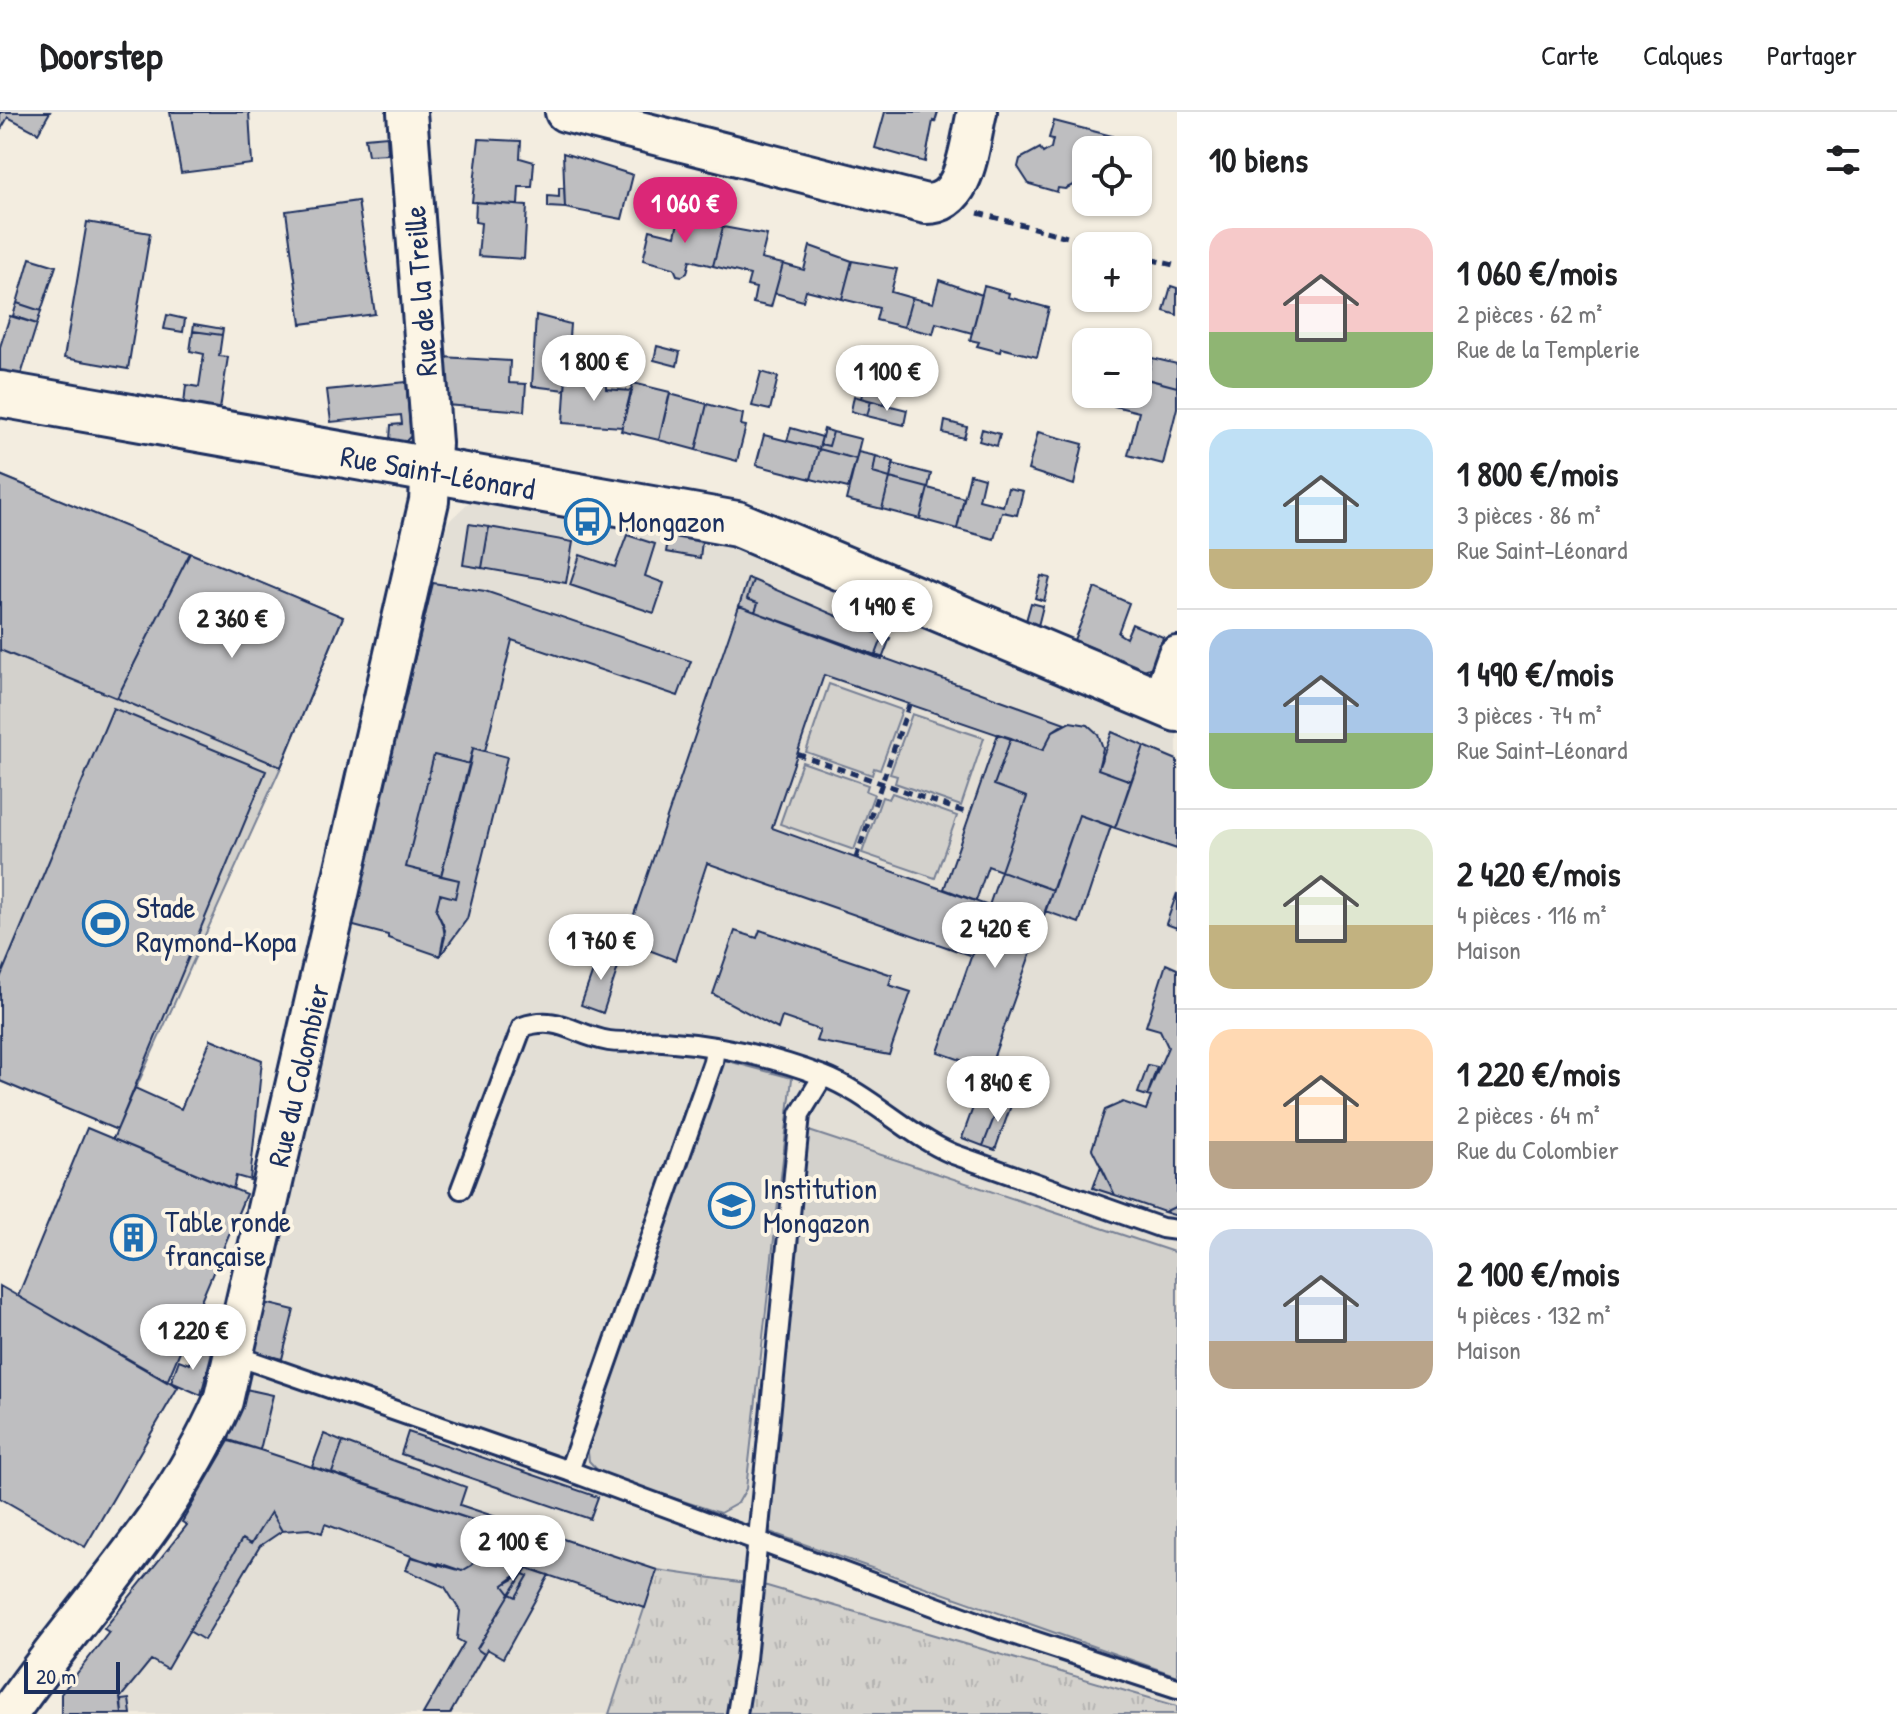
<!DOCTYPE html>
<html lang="fr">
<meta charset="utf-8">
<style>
:root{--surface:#fff;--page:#f6f6f6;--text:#202124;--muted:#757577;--line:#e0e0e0;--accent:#db2777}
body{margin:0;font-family:"Patrick Hand",sans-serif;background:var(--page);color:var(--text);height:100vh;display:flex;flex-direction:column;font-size:30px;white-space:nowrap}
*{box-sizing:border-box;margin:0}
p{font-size:26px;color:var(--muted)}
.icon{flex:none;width:44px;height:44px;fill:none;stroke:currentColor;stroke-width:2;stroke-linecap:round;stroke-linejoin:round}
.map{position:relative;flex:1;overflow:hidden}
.drawer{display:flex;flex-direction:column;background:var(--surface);width:720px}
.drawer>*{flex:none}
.fabs{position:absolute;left:1072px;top:24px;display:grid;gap:16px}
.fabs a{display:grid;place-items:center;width:80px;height:80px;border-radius:16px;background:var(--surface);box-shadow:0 2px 6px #0004;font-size:40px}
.scale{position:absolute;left:24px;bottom:20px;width:96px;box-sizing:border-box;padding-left:8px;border:4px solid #1b2f5e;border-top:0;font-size:22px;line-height:28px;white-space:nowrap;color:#1b2f5e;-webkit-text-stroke:6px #fcf5e5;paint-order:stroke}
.price{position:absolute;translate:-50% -68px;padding:0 18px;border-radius:28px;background:#fff;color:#222;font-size:26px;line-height:52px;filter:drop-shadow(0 2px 4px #0008)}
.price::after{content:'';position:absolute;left:50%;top:48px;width:24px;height:18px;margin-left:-12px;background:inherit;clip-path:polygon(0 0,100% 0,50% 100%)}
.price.selected{background:var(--accent);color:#fff}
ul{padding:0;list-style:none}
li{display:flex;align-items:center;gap:24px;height:200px;padding:0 32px}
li+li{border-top:2px solid var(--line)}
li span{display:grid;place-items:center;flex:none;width:224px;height:160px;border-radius:24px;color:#555}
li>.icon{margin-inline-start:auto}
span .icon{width:96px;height:96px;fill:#fffc;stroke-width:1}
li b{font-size:34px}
h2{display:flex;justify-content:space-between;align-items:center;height:96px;padding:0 32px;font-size:34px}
header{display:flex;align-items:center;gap:48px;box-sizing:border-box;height:112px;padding:0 40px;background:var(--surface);border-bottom:2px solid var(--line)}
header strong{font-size:38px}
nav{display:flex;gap:44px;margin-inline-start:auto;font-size:28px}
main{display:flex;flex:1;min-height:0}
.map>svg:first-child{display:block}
.built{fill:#e3dfd6}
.grass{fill:#d3d1cc;stroke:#778095;stroke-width:2}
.park{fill:url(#park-tufts);stroke:#778095;stroke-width:2}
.building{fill:#bebec0;stroke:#1b2f5e;stroke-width:2}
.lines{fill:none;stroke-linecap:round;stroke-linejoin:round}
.lane-casing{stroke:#1b2f5e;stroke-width:24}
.street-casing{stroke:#1b2f5e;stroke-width:44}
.secondary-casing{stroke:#1b2f5e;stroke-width:50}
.path{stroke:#1b2f5e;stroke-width:5;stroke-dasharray:8 6;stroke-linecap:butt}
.lane{stroke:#fcf5e5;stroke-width:18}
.street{stroke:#fcf5e5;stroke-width:38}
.secondary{stroke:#fcf5e5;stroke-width:44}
.labels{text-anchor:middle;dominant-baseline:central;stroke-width:8;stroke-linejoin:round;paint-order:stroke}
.street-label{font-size:30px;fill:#1b2f5e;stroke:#fcf5e5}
.poi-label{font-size:30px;fill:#1b2f5e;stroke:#fcf5e5;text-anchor:start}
</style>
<header>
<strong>Doorstep</strong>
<nav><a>Carte</a><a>Calques</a><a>Partager</a></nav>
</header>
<main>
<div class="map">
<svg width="1177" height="1602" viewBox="0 0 1177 1602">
<defs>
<pattern id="park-tufts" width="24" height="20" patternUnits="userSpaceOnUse" patternTransform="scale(2)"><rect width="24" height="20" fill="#d3d1cc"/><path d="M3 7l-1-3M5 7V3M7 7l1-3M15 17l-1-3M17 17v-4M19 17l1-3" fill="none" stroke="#b5b4b2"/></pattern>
</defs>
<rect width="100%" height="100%" fill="#f3ede0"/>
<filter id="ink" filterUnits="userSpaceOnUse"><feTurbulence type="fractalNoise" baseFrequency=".0125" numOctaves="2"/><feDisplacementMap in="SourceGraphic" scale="16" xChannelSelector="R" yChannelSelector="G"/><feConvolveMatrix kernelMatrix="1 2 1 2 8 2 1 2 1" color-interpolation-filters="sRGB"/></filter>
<g filter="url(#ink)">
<!-- built -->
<path class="built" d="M 470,389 L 730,434 L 1177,622 L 1177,1602 L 61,1602 L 60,1592 L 260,1339 L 229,1328 L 265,1191 L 350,813 L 448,410 Z"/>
<!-- grass -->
<path class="grass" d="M 0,363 L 343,505 L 281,655 L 117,1018 L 0,969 Z
M 829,572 L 902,598 L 880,658 L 874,656 L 872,663 L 806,640 Z
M 912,602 L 984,626 L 961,694 L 895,671 L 897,664 L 890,662 Z
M 802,650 L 868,673 L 866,679 L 874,682 L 854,738 L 780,712 Z
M 892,681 L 957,704 L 935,766 L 862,741 L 882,685 L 889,687 Z
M 720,947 L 792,966 L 746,1377 L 738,1391 L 720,1401 L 602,1363 L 589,1349 L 587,1332 Z
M 806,1018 L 1177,1141 L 1177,1564 L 767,1419 Z"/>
<!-- park -->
<path class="park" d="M 657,1458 L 767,1474 L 1177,1594 L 1177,1602 L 609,1602 Z"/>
<!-- building -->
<path class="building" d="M 0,0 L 50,0 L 38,21 L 8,5 L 0,19 Z
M 170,0 L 249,0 L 252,52 L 181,61 Z
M 885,0 L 938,0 L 935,10 L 933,9 L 925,50 L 875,36 Z
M 1054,9 L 1112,24 L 1109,38 L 1086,38 L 1083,68 L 1065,77 L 1058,76 L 1057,80 L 1029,72 L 1018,55 L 1020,47 L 1040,36 L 1043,41 L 1051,36 L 1053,27 L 1049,26 Z
M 387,24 L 388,42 L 368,43 L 365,26 Z
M 479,27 L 521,29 L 520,46 L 534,50 L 532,75 L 519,75 L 518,93 L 472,90 Z
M 563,41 L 633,63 L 622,107 L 565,96 Z
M 559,76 L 564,76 L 565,96 L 548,95 L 548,84 L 559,85 Z
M 358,89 L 375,202 L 301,212 L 286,99 Z
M 476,90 L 527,94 L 524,147 L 478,144 L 481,111 L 475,110 Z
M 680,101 L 723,115 L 713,154 L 690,148 L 687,161 L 682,164 L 677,163 L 674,156 L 643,148 L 650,118 L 675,124 Z
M 87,110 L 150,121 L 128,257 L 64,246 Z
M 723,115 L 767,123 L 761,147 L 783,152 L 771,195 L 753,191 L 756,176 L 747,174 L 750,163 L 713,154 Z
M 810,134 L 852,149 L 842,187 L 806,178 L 803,189 L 775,181 L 783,152 L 804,158 Z
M 30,146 L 56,154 L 41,199 L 17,191 Z
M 852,149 L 897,157 L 891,180 L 912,186 L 904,215 L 876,208 L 879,196 L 842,187 Z
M 939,168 L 982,183 L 972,221 L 936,211 L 933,222 L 904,215 L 912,186 L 933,191 Z
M 984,174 L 1009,181 L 1008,185 L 1049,196 L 1037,245 L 1001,236 L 1000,240 L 977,234 L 979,230 L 970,228 Z
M 1171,174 L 1177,176 L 1177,203 L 1164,199 Z
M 17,191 L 41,199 L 37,212 L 13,204 Z
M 167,203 L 185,207 L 183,220 L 164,217 Z
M 536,203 L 570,212 L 565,278 L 532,274 Z
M 10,204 L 37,212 L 21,263 L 0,259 L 0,235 Z
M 194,212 L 223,217 L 222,223 L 193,219 Z
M 193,219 L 222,223 L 219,244 L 228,245 L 220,297 L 184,292 L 186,273 L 199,275 L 204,242 L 190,239 Z
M 657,234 L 680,240 L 677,254 L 654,248 Z
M 442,245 L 510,249 L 509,271 L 526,272 L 524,299 L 445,293 Z
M 1152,246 L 1177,252 L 1177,275 L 1147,267 Z
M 761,260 L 778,265 L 770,298 L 752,294 Z
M 566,265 L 606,268 L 606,277 L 632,279 L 622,315 L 563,311 Z
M 1138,265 L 1177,275 L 1177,296 L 1163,352 L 1128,343 L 1139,300 L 1106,292 L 1109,282 L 1138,282 Z
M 866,268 L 889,273 L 884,292 L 861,286 Z
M 406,270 L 411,324 L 404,331 L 390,328 L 391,313 L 402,312 L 401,303 L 331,310 L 327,278 Z
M 633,271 L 670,280 L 659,328 L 621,319 Z
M 670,282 L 707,292 L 696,338 L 659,328 Z
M 854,284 L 871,289 L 867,304 L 851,299 Z
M 871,289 L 907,298 L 904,313 L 867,304 Z
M 707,292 L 743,302 L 741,313 L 746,314 L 737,349 L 696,338 Z
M 945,309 L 967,315 L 964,326 L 943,321 Z
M 791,316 L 822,325 L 819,337 L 787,329 Z
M 824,317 L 833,320 L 829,334 L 820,332 Z
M 982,317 L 1000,322 L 997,334 L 979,329 Z
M 833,320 L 861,327 L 856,347 L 819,337 L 820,332 L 829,334 Z
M 1038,320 L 1083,332 L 1074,373 L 1028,358 Z
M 764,323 L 819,337 L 811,367 L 756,353 Z
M 819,337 L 856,347 L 848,376 L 811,367 Z
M 858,340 L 876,344 L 873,361 L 890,366 L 882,397 L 846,388 Z
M 876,344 L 894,350 L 890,366 L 873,361 Z
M 893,352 L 931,362 L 928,376 L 890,366 Z
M 970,362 L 984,366 L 979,388 L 1003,394 L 1008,376 L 1023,379 L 1017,403 L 1002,400 L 994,427 L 957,417 Z
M 0,363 L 190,441 L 117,586 L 0,538 Z
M 890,366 L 928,376 L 920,407 L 882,397 Z
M 928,376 L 964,386 L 957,417 L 920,407 Z
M 469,412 L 489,415 L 482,456 L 463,453 Z
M 489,415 L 573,430 L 566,471 L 482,456 Z
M 627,423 L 655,432 L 645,464 L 664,471 L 654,501 L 570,473 L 580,443 L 615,455 Z
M 669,423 L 702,429 L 700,446 L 666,440 Z
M 190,441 L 343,505 L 281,655 L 117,586 Z
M 1041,464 L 1050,466 L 1044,489 L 1035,486 Z
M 748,466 L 753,468 L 747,487 L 758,491 L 755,500 L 739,494 Z
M 753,468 L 883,524 L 875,545 L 755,500 L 758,491 L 747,487 Z
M 433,471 L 485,479 L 691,549 L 678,584 L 512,528 L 485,639 L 473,636 L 470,652 L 434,643 L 406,755 L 459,768 L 455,786 L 440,782 L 436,798 L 445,818 L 440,844 L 388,826 L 388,823 L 350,813 Z
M 1095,476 L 1129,491 L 1118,521 L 1126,526 L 1132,512 L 1163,525 L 1155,554 L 1144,558 L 1074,528 Z
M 1031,491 L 1043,494 L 1038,514 L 1026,509 Z
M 739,494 L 1065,611 L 1053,619 L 1043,638 L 824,563 L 772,716 L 989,794 L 972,844 L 707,751 L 675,848 L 625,829 Z
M 883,524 L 890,526 L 882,547 L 875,545 Z
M 113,596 L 266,659 L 117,1018 L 0,969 L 0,866 Z
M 1070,610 L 1088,613 L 1098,622 L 1103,636 L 1098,657 L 1131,669 L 1115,716 L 1079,703 L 1053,778 L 1001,759 L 1027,685 L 994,673 L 1011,626 L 1043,638 L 1053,619 Z
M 1112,620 L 1144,634 L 1131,669 L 1098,657 Z
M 998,622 L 1011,626 L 994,673 L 1027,685 L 1001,759 L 988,754 L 976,789 L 944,777 Z
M 1144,634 L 1177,648 L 1177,737 L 1115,716 Z
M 473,636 L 507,645 L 467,807 L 440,844 L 445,825 L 443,812 L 436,798 L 440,782 L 455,786 L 459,768 L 441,764 Z
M 434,643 L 470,652 L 441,764 L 406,755 Z
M 1079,703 L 1111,714 L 1079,811 L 1045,799 Z
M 1001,759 L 1053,778 L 989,958 L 938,940 Z
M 1177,781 L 1177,816 L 1166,812 Z
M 760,818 L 892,863 L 889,873 L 911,880 L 889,943 L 816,929 L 820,918 L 782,905 L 778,917 L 713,882 L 735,819 L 757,826 Z
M 600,839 L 621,846 L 603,901 L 581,893 Z
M 1166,852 L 1177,857 L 1177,1094 L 1164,1100 L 1115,1083 L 1092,1037 L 1105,998 L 1123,990 L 1146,998 L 1151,985 L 1147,984 L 1168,935 L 1160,918 L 1146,914 Z
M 211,927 L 262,948 L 250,1068 L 236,1064 L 233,1077 L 113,1027 L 135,976 L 181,997 Z
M 1148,953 L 1157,955 L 1147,984 L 1138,981 Z
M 980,976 L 1002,985 L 983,1034 L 962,1026 Z
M 1002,985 L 1013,988 L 995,1038 L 983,1034 Z
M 87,1016 L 246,1082 L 167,1270 L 18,1184 Z
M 1101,1054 L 1115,1083 L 1093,1076 Z
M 1177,1094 L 1177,1104 L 1164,1100 Z
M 0,1174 L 178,1275 L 85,1435 L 0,1386 Z
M 265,1191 L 294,1198 L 282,1247 L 253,1240 Z
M 195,1236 L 212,1240 L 201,1283 L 171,1270 L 179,1248 L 189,1252 Z
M 241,1276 L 273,1283 L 260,1338 L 229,1328 Z
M 408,1320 L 598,1385 L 590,1407 L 401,1342 Z
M 324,1322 L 343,1330 L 332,1361 L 312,1355 Z
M 229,1329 L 260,1338 L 542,1431 L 527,1456 L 519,1454 L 520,1440 L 481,1427 L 472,1453 L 462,1459 L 439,1451 L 438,1454 L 325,1412 L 322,1421 L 309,1417 L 282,1419 L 271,1400 L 251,1432 L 242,1427 L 167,1557 L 151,1548 L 120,1586 L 122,1602 L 61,1602 L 61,1582 L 109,1520 L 104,1517 L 187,1413 L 182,1410 Z
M 343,1330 L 466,1375 L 460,1393 L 657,1458 L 645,1496 L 527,1456 L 542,1431 L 332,1361 Z
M 271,1400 L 282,1419 L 260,1434 L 204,1528 L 189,1519 L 242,1427 L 251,1432 Z
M 481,1427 L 520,1440 L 519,1454 L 527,1456 L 523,1462 L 503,1473 L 510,1482 L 477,1537 L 484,1542 L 450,1602 L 423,1602 L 464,1531 L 457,1527 L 460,1499 L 445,1475 L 406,1458 L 411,1445 L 462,1459 L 472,1453 Z
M 527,1456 L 549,1463 L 503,1546 L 487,1537 L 484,1542 L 477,1537 L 510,1482 L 516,1485 L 528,1464 L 523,1462 Z
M 519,1461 L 523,1462 L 510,1482 L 503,1473 Z
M 523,1462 L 528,1464 L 516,1485 L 510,1482 Z
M 129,1587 L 131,1602 L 122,1602 L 121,1588 Z"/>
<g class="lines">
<defs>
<path id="lane" d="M 461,1077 L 522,915 C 559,902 573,923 609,929 C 627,932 645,927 663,929 C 719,933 771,944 823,964 C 870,982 906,1022 953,1042 L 1162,1116 L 1177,1118
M 234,1243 L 569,1359 L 713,950 L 715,935
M 569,1359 L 991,1515 L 1177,1576
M 737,1602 L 746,1547 L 800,1002 L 823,964"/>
<path id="street" d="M 565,0 L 926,92 C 967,92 969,32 977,0
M 1161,590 L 1177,544
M 8,1602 C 83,1494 169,1412 223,1289 L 429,389 L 432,331 L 407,0"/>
<path id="secondary" d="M 0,282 L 737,412 L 1177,597"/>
</defs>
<!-- lane casing -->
<use href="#lane" class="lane-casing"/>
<!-- street casing -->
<use href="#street" class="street-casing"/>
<!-- secondary casing -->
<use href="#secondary" class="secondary-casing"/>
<!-- path -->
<path class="path" d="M 978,101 L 1101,134
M 1138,144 L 1177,154
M 797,642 L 970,702
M 856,746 L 909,593"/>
<!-- lane -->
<use href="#lane" class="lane"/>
<!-- street -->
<use href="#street" class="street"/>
<!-- secondary -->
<use href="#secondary" class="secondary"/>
</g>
</g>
<!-- icons -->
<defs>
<symbol id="bus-ring" viewBox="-11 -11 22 22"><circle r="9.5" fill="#fcf5e5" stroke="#1f6fb2" stroke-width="1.5"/><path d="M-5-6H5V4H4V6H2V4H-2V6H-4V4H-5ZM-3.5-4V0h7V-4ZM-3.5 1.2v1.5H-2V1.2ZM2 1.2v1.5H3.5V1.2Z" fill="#1f6fb2"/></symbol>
<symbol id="stadium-ring" viewBox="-11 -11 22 22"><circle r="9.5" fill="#fcf5e5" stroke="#1f6fb2" stroke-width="1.5"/><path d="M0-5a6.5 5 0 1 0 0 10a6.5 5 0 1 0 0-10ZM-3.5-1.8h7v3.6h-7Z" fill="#1f6fb2"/></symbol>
<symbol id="school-ring" viewBox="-11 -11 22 22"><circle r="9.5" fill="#fcf5e5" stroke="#1f6fb2" stroke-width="1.5"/><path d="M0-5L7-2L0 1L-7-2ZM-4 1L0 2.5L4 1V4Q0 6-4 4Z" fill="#1f6fb2"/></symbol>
<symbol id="building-ring" viewBox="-11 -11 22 22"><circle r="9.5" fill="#fcf5e5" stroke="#1f6fb2" stroke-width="1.5"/><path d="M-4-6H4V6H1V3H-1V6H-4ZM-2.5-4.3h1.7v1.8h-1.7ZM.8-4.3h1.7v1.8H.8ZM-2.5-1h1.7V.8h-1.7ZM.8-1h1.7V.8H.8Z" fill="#1f6fb2"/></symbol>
</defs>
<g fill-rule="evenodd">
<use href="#bus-ring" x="562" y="384" width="51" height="51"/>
<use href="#stadium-ring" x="80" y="786" width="51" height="51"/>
<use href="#school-ring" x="706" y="1068" width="51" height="51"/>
<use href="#building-ring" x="108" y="1100" width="51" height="51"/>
</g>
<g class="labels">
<!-- street labels -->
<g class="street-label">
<text transform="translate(420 179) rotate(-94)">Rue de la Treille</text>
<text transform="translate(438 360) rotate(10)">Rue Saint-Léonard</text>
<text transform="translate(298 963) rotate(-77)">Rue du Colombier</text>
</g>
<!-- poi labels -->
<g class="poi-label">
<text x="618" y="409">Mongazon</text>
<text x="136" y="795">Stade<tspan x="136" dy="34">Raymond-Kopa</tspan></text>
<text x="763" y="1076">Institution<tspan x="763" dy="34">Mongazon</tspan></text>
<text x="165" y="1109">Table ronde<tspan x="165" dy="34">française</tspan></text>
</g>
</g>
</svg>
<div class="fabs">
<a><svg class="icon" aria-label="locate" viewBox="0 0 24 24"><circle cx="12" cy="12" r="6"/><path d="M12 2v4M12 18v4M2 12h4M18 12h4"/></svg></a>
<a>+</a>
<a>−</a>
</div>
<div class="scale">20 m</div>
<b class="price selected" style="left:685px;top:133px">1 060 €</b>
<b class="price" style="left:594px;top:291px">1 800 €</b>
<b class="price" style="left:887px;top:301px">1 100 €</b>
<b class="price" style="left:882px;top:536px">1 490 €</b>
<b class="price" style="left:232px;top:548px">2 360 €</b>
<b class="price" style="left:995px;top:858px">2 420 €</b>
<b class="price" style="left:601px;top:870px">1 760 €</b>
<b class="price" style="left:998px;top:1012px">1 840 €</b>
<b class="price" style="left:193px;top:1260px">1 220 €</b>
<b class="price" style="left:513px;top:1471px">2 100 €</b>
</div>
<section class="drawer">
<h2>10 biens<svg class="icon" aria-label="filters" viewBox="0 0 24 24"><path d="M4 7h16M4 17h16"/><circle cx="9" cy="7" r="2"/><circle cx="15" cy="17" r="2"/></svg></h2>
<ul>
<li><span style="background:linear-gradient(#f6c9c9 65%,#8fb573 0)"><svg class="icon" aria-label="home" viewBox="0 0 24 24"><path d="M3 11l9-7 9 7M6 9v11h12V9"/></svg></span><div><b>1 060 €/mois</b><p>2 pièces · 62 m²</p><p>Rue de la Templerie</p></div></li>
<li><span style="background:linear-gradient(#bfe0f5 75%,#c2b280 0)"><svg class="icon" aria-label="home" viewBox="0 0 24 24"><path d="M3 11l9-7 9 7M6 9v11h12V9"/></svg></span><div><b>1 800 €/mois</b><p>3 pièces · 86 m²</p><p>Rue Saint-Léonard</p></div></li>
<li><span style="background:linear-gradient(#a9c7e8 65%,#8fb573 0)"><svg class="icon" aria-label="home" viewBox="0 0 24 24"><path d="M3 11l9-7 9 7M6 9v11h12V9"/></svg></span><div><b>1 490 €/mois</b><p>3 pièces · 74 m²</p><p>Rue Saint-Léonard</p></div></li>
<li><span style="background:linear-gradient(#dfe7d0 60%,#c2b280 0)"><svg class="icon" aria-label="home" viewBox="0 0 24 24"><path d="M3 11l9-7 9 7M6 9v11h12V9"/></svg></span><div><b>2 420 €/mois</b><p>4 pièces · 116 m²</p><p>Maison</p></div></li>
<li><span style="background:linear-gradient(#ffd9b3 70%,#b9a48a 0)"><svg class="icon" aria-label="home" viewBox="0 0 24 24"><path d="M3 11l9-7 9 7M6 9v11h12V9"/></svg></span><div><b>1 220 €/mois</b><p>2 pièces · 64 m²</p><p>Rue du Colombier</p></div></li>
<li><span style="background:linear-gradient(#c9d6e8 70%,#b9a48a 0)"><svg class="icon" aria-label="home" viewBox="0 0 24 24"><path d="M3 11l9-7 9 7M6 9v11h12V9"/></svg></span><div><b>2 100 €/mois</b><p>4 pièces · 132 m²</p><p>Maison</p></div></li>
</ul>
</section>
</main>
